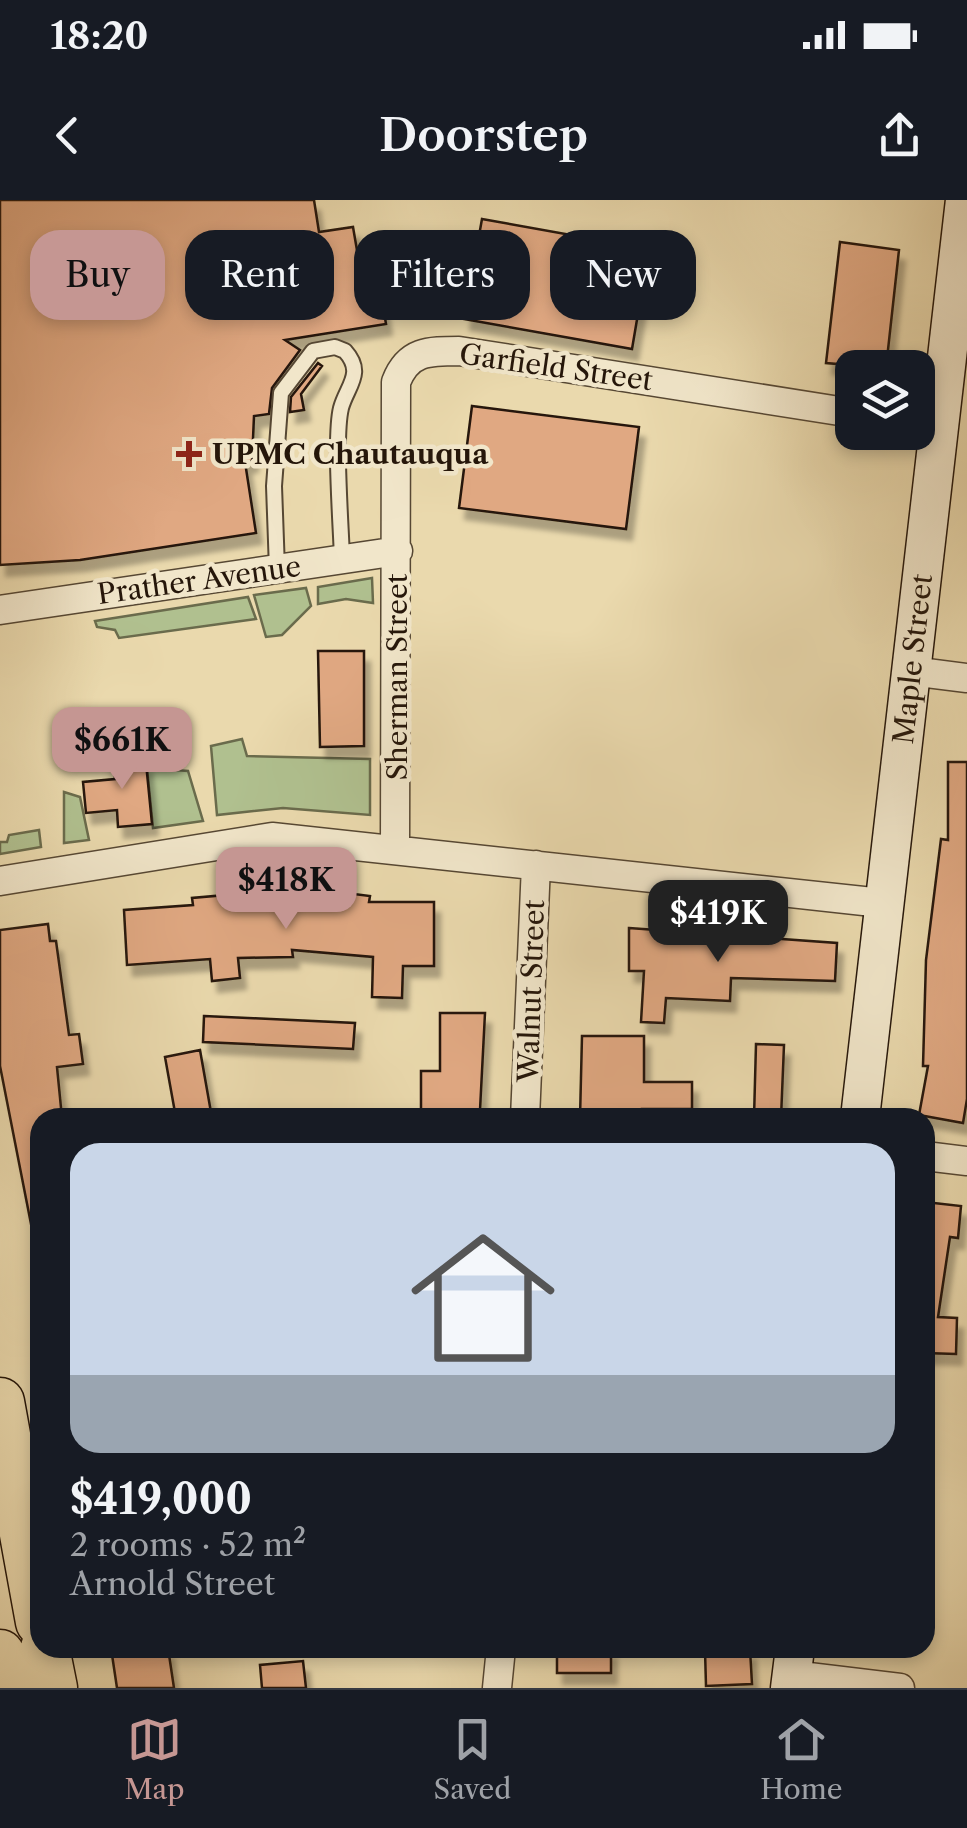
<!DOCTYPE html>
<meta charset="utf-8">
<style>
:root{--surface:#171b24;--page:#20242c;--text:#f1f3f6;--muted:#9ea1a6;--line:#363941;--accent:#c59692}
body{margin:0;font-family:"Libre Caslon Text",serif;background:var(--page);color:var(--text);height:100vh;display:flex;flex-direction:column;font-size:38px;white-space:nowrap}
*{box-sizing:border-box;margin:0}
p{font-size:32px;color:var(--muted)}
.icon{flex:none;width:55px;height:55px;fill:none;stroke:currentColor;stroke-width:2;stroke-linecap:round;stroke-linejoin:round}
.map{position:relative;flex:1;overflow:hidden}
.drawer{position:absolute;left:30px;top:908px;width:905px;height:550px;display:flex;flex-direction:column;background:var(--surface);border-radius:30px;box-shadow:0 5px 15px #0003}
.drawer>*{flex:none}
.guide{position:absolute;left:30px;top:30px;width:908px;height:90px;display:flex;gap:20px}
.fabs{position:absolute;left:835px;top:150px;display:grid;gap:20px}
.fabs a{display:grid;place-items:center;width:100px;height:100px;border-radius:20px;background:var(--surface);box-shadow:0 5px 15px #0003;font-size:50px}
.price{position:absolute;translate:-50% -85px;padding:0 22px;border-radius:20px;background:var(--accent);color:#111;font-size:32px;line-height:65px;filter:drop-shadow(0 2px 5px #0008)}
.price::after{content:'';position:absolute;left:50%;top:60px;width:30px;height:22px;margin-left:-15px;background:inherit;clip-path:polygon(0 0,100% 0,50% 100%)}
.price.selected{background:#222;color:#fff}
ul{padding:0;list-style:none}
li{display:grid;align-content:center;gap:20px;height:530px;padding:0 40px}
li span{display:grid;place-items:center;height:310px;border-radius:30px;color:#555}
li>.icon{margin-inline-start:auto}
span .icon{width:180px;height:180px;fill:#fffc;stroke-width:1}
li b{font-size:42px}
.chip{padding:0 35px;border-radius:30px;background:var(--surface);box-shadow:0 5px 15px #0003;font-size:35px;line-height:90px}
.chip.selected{background:var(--accent);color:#111}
.status{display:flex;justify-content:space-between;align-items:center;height:70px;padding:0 50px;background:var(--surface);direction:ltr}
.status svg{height:28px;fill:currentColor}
header{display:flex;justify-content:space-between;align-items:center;height:130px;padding:0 40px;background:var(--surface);font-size:45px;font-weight:600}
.dock{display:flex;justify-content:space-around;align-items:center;height:140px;border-top:2px solid var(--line);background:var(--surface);font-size:28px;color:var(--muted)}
.dock a{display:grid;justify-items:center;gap:5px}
.dock .selected{color:var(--accent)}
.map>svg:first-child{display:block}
.green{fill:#b0c08f;stroke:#6a6b4c;stroke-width:2.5}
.building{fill:#e0a882;stroke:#25160a;stroke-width:2.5;filter:url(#shadow)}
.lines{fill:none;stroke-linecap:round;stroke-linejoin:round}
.lane-casing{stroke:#564733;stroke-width:18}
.street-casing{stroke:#564733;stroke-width:31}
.secondary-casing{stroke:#25160a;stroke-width:41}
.highway-casing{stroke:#25160a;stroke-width:51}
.lane{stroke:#f1e6ca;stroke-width:14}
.street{stroke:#f1e6ca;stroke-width:28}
.secondary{stroke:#f1e6ca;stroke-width:38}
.highway{stroke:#ead9ad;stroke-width:48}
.poi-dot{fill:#8f2418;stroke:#f1e6ca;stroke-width:4}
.labels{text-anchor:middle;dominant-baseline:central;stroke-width:9;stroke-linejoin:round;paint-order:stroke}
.street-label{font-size:28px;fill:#25160a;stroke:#f1e6ca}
.poi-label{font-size:28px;font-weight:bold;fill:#25160a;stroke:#f1e6ca;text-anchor:start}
</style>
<div class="status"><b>18:20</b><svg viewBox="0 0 49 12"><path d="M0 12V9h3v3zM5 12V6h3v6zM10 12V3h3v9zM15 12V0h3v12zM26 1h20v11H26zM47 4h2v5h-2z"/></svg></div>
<header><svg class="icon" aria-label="back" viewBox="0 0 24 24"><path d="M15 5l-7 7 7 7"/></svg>Doorstep<svg class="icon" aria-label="share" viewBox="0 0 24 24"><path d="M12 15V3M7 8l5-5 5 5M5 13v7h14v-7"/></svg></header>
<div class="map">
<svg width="967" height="1488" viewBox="0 0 967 1488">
<defs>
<filter id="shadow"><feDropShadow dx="6" dy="11" stdDeviation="2.5" flood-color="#0004"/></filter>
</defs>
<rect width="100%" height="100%" fill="#ead9ad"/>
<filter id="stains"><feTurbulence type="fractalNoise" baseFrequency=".002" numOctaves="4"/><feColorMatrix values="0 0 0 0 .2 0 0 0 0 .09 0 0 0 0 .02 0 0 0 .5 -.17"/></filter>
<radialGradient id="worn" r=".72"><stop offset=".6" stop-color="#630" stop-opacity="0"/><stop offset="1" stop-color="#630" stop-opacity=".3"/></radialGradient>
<!-- green -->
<path class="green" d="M 372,378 L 373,403 L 346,399 L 318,404 L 318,387 Z
M 306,388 L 311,406 L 282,435 L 266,437 L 254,395 Z
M 248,397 L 256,419 L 119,438 L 115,430 L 97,427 L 95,421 Z
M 242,539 L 247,556 L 370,559 L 370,615 L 283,608 L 217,615 L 211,546 Z
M 147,568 L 188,571 L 203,621 L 153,628 Z
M 64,592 L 80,597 L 89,640 L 64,643 Z
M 39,630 L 41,647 L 0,654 L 0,642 L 7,642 L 9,635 Z"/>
<!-- building -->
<path class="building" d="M 0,0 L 314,0 L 319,32 L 353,27 L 359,62 L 369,61 L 373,89 L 380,88 L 386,124 L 285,140 L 300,150 L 272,188 L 269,214 L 254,216 L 252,261 L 245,262 L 256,333 L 80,360 L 0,365 Z
M 482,19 L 649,49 L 632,149 L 464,119 Z
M 840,42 L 899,50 L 886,168 L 826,163 Z
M 318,163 L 322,166 L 301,194 L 304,210 L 290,212 L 291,197 Z
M 472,206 L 639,227 L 626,329 L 459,308 Z
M 318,451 L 364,451 L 364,546 L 320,547 Z
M 137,550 L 138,564 L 146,563 L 152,624 L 118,627 L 117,610 L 86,613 L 83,582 L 115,579 L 113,553 Z
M 948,562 L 967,562 L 967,899 L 963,923 L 919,915 L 928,866 L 923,866 L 926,760 L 941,639 L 948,640 Z
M 291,686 L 370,696 L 369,702 L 434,702 L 434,766 L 403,766 L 402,798 L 372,797 L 373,757 L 292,750 L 293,757 L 238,758 L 240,778 L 212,781 L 210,759 L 127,765 L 124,710 L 193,705 L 192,698 L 248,693 L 248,687 Z
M 48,724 L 50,741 L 56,741 L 69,835 L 79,834 L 83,864 L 57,867 L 62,918 L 40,918 L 40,1023 L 31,1024 L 0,866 L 0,730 Z
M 629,728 L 837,743 L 835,781 L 731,778 L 730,801 L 666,798 L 664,823 L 641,822 L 644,771 L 629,771 Z
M 440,813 L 485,813 L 480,910 L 421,909 L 421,871 L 440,871 Z
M 204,816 L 355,823 L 353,849 L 203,842 Z
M 582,836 L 644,836 L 644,882 L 692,882 L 692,909 L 642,909 L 642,918 L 580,918 Z
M 756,844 L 784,845 L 781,918 L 754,918 Z
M 200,850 L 212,918 L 176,918 L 165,857 Z
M 925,1002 L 961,1006 L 958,1038 L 950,1037 L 938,1117 L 957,1118 L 956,1154 L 925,1153 Z
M 111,1448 L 168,1448 L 174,1488 L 117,1488 Z
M 557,1448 L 611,1448 L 611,1473 L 557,1473 Z
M 750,1449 L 752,1484 L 706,1486 L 705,1450 Z
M 303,1461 L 306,1488 L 262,1488 L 260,1465 Z"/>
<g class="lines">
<defs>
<path id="lane" d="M 277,369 L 274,286 L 281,193 L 313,151 L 335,147 L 345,151 C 365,173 347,186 341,208 C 334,237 341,325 342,359"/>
<path id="street" d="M 0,410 L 398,351
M 911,471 L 967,478
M 395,649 L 396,182 C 408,151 428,151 459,151 L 852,213
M 0,681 L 272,637 L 882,703
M 525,918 L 536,665
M 925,956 L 967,961
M 792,1475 L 900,1488
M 497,1488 L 501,1448"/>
<g id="secondary">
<path id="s1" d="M 860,918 L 965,0"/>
<path d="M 790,1488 L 795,1448"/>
</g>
<path id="highway" d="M 0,1202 L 40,1422
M 45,1448 L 53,1488
M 0,1454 L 6,1488"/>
</defs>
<!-- lane casing -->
<use href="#lane" class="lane-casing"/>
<!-- street casing -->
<use href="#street" class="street-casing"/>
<!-- secondary casing -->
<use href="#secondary" class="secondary-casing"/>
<!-- highway casing -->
<use href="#highway" class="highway-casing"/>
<!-- lane -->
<use href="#lane" class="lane"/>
<!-- street -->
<use href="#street" class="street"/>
<!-- secondary -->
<use href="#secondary" class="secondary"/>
<!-- highway -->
<use href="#highway" class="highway"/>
</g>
<!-- markers -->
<path class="poi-dot" d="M184 239h10v10h10v10h-10v10h-10v-10h-10v-10h10z"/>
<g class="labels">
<!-- street labels -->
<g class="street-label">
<text transform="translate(556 167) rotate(8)">Garfield Street</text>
<text transform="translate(199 380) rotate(-8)">Prather Avenue</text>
<text stroke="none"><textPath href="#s1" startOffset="462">Maple Street</textPath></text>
<text transform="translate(397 477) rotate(-90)">Sherman Street</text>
<text transform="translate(531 791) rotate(-88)">Walnut Street</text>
</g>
<!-- poi labels -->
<g class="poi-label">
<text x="212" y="254">UPMC Chautauqua</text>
</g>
</g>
<rect width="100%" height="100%" filter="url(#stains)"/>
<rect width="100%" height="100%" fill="url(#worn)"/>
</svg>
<div class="fabs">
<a><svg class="icon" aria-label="layers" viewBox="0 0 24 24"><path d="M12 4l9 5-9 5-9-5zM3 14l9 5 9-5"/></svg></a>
</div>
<b class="price" style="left:122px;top:592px">$661K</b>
<b class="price" style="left:286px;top:732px">$418K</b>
<b class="price selected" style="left:718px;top:765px">$419K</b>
<div class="guide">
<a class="chip selected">Buy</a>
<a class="chip">Rent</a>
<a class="chip">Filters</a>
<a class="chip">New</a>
</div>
<section class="drawer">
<ul>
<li><span style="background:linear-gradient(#c9d6e8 75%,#9aa5b1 0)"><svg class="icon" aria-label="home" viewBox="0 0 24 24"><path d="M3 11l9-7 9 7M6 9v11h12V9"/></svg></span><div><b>$419,000</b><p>2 rooms · 52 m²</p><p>Arnold Street</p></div></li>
</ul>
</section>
</div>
<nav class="dock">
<a class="selected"><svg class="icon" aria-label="map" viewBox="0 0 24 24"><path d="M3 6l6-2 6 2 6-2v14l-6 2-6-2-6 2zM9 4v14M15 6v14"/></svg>Map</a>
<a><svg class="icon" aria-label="saved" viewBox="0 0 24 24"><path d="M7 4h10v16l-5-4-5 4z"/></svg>Saved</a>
<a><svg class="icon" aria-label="home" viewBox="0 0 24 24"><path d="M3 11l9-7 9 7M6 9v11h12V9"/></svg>Home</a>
</nav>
